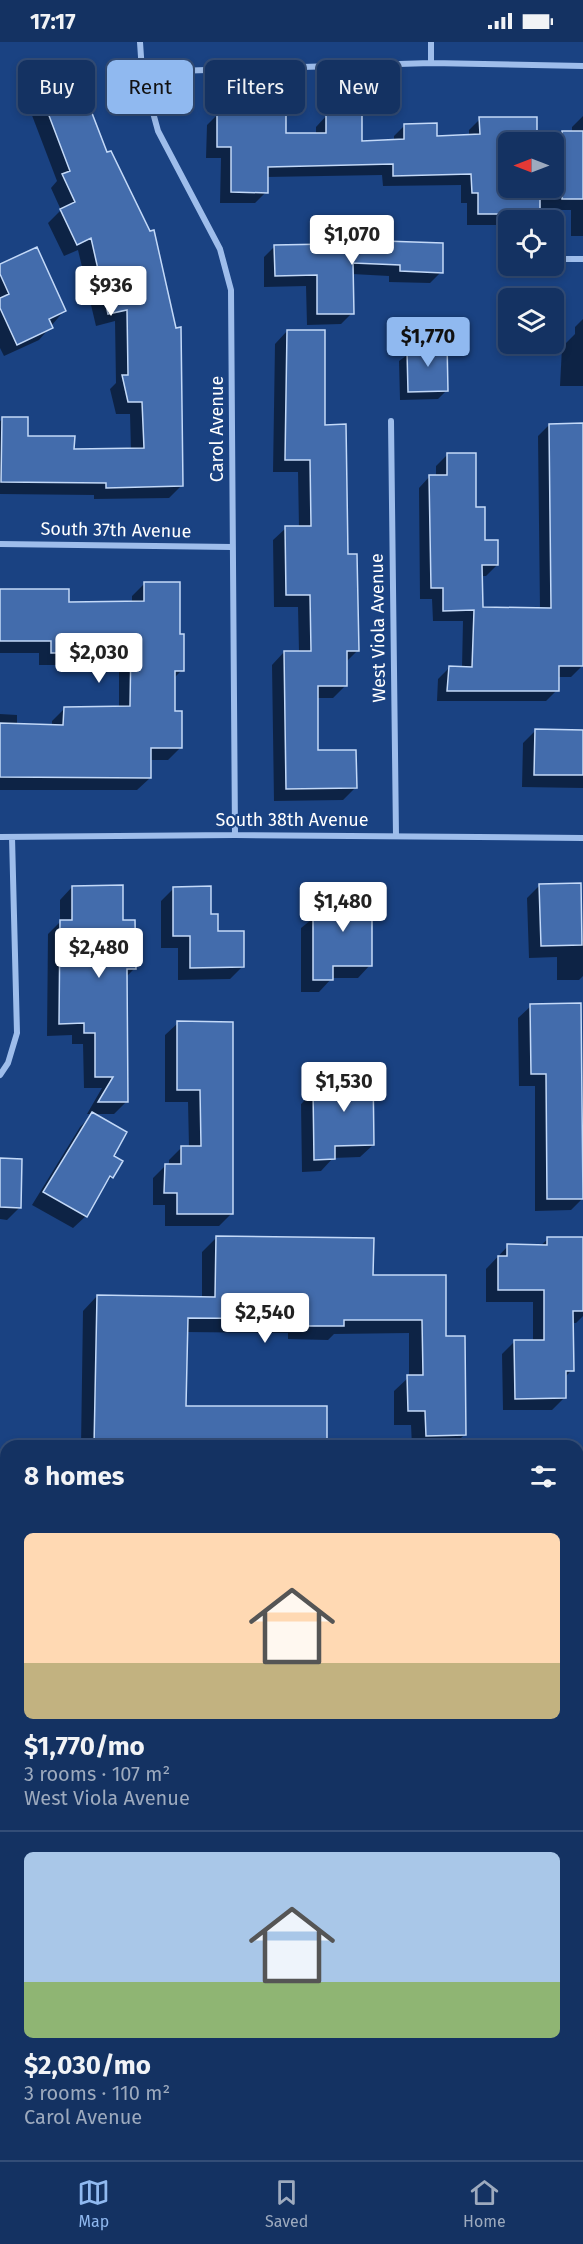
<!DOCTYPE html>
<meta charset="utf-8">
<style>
:root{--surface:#143262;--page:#1d3a68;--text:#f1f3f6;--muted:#9daabe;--line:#334d77;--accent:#90b9f0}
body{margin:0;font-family:"Fira Sans",sans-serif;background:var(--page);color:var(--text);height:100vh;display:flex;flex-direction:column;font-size:22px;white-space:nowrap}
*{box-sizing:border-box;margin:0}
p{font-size:20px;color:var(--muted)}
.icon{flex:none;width:33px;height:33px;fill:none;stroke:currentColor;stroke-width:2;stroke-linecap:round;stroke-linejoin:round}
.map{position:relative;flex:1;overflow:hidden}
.panel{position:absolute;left:0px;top:1398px;width:584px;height:720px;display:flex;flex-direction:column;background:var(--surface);border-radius:18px 18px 0 0;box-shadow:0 3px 9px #0003,0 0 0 2px var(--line)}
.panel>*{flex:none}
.top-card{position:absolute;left:18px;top:18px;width:548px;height:54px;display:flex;gap:12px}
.needle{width:39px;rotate:270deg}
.controls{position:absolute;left:498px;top:90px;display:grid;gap:12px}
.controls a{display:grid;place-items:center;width:66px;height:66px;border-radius:9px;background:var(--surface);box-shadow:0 3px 9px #0003,0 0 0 2px var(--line);font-size:30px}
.price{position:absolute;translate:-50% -51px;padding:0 14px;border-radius:6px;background:#fff;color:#222;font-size:20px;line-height:39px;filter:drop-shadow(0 2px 3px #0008)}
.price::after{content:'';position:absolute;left:50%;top:36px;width:18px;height:14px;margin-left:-9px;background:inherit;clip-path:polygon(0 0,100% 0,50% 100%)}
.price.current{background:var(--accent);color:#111}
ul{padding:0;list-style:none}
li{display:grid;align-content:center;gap:12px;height:318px;padding:0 24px}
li+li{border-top:2px solid var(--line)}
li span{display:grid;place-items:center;height:186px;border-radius:9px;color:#555}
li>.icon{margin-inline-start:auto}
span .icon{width:108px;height:108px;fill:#fffc;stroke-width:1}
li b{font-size:26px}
h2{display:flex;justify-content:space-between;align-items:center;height:72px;padding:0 24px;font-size:26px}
.pill{padding:0 21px;border-radius:9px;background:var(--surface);box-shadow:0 3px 9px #0003,0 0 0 2px var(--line);font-size:21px;line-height:54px}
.pill.current{background:var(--accent);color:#111}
.status{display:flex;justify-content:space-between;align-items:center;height:42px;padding:0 30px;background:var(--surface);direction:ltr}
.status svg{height:16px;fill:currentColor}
.tab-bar{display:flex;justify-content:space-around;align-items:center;height:84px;border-top:2px solid var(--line);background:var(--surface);font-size:16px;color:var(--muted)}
.tab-bar a{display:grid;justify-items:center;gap:3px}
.tab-bar .current{color:var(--accent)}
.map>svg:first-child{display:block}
.shadow{fill:#0007;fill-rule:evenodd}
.building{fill:#436cac;stroke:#c3d9f8;stroke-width:1.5}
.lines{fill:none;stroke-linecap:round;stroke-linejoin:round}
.minor{stroke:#9ebdeb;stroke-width:6}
.primary{stroke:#e3ecff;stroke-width:15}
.labels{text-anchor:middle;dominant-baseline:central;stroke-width:4.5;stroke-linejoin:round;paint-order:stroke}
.street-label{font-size:18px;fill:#fff;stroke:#1a4282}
</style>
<div class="status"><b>17:17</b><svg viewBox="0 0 49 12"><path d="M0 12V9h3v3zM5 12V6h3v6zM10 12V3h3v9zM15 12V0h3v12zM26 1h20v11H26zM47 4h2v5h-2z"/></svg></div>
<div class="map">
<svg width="583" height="2118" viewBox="0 0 583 2118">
<rect width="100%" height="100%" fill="#1a4282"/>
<!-- shadow -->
<path class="shadow" d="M 37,43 L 106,112 L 181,444 L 169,456 L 94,457 L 94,453 L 0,452 L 0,379 L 3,377 L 26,395 L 73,409 L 131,408 L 130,372 L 116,372 L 110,347 L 116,341 L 115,279 L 96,284 L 78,208 L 64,214 L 48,181 L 61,168 L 51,146 L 57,139 L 25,55 Z
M 218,72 L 285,93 L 316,93 L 316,85 L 327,73 L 360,100 L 394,99 L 394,94 L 405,83 L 436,95 L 469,94 L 469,88 L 480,77 L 536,90 L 572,90 L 572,85 L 583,74 L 583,194 L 571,194 L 571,168 L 538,168 L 531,178 L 508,178 L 508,183 L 467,183 L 467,161 L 461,161 L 461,143 L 383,144 L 382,133 L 266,135 L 266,150 L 255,161 L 220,161 L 221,116 L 206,116 L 207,83 ZM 508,100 L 554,100 L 554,146 L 508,146 Z
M 383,203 L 441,230 L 430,241 L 389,240 L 389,234 L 352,232 L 352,271 L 341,282 L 307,283 L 306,244 L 264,245 L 264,215 L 275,204 Z
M 0,224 L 64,269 L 39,298 L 4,314 L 0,306 Z
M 583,277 L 583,344 L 560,344 L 562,305 L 575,292 L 575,285 Z
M 287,289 L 324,384 L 346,514 L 358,608 L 345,621 L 346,643 L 333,656 L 316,656 L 317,710 L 355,746 L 343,758 L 274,759 L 272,623 L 284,610 L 299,610 L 298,565 L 274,565 L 273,498 L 286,486 L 299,486 L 298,430 L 273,430 L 275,302 Z
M 421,303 L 447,348 L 438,357 L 400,358 L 399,319 Z
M 549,383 L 583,383 L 582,624 L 571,635 L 557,635 L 557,648 L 546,659 L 437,659 L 438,637 L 449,626 L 462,626 L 463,579 L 433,579 L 432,557 L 420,557 L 419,446 L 430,434 L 436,434 L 436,424 L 448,412 L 475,466 L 483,500 L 497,523 L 486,534 L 481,534 L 482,567 L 540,568 L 538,394 Z
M 144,542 L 178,594 L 182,628 L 173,637 L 173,671 L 180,706 L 168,718 L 150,718 L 150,736 L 137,748 L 0,748 L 0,672 L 17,673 L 17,683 L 52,684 L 52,679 L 64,667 L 119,666 L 119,612 L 76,612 L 65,623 L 39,623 L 39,611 L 0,611 L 0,548 L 67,562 L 132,561 L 132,554 Z
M 535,689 L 583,689 L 583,746 L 522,745 L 523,701 Z
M 540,843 L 583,900 L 583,934 L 579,938 L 557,938 L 557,915 L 529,916 L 527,856 Z
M 72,845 L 122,879 L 134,927 L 126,935 L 126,1060 L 114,1072 L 87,1072 L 102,1046 L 84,1046 L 83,1002 L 72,1002 L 72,993 L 47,994 L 48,892 L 60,880 L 60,858 Z
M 173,847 L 210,874 L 217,891 L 243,924 L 230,937 L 178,938 L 178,906 L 161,906 L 161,859 Z
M 328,850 L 370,923 L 358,936 L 332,936 L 319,950 L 301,950 L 301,886 L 316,874 L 316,862 Z
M 580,963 L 583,1156 L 571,1168 L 535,1169 L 535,1044 L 519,1044 L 518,976 L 531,964 Z
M 178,981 L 232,981 L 232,1171 L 219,1184 L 165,1184 L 165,1163 L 153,1163 L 153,1136 L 165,1124 L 169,1124 L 169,1118 L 182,1105 L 189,1105 L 188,1060 L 165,1060 L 165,993 Z
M 333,1031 L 373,1103 L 360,1115 L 333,1116 L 321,1129 L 302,1130 L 301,1062 L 313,1050 L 321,1049 L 321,1043 Z
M 93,1072 L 112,1114 L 112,1135 L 102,1144 L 86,1174 L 73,1186 L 32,1163 L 80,1085 Z
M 0,1116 L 20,1165 L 7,1178 L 0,1177 Z
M 216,1196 L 372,1235 L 445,1295 L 465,1392 L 453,1404 L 412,1404 L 411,1383 L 394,1383 L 394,1349 L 409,1335 L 409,1291 L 334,1292 L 328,1298 L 288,1297 L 288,1291 L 186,1290 L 185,1366 L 325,1404 L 81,1404 L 83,1269 L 97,1254 L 202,1256 L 202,1210 Z
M 548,1197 L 583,1197 L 583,1274 L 576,1281 L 572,1281 L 572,1328 L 564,1336 L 565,1355 L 552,1368 L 503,1368 L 502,1312 L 514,1300 L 533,1299 L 533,1260 L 486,1260 L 486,1227 L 508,1204 L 540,1204 Z
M 578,1438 L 583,1438 L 583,1515 L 578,1519 Z
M 578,1631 L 583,1631 L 583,1804 L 578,1805 Z
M 6,1809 L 6,1892 L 0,1892 L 0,1815 Z
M 583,1958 L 583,2005 L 580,2008 L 578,2005 L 578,1964 Z
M 583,2031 L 583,2098 L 578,2100 L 578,2034 Z
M 56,2112 L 101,2112 L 101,2118 L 56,2118 Z
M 171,2112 L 321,2112 L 321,2117 L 330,2118 L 170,2118 Z
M 441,2112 L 480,2112 L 480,2118 L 441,2118 Z"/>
<!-- building -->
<path class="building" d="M 75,27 L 107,110 L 111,109 L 150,189 L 154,188 L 176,286 L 181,285 L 183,444 L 106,446 L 106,441 L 1,440 L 2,375 L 28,375 L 28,394 L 75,394 L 74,407 L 144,406 L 142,360 L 128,360 L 122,333 L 128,333 L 127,268 L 108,272 L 91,196 L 77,203 L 60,167 L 75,160 L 62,132 L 70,129 L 37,42 Z
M 217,70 L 286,71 L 286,91 L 326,91 L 326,72 L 362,72 L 362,99 L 404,97 L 404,82 L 437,81 L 437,94 L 480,92 L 479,75 L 537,75 L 537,100 L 508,100 L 508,146 L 540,146 L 540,172 L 478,172 L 478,151 L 472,151 L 471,132 L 393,134 L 393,122 L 268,125 L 268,151 L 231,150 L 231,105 L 217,105 Z
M 562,89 L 583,89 L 583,157 L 562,157 Z
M 384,199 L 443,201 L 443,231 L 400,229 L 400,223 L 353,221 L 354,272 L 317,272 L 317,233 L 275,234 L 274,203 L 384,201 Z
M 37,205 L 66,269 L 49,277 L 53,286 L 17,303 L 0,266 L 0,256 L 9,252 L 0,232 L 0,222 Z
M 287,288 L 325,288 L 325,383 L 346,382 L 348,512 L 357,512 L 359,609 L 347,609 L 347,644 L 318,644 L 318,708 L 356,708 L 357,746 L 286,747 L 284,609 L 311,609 L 310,553 L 286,553 L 285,484 L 311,484 L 310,418 L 285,418 Z
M 447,300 L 448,349 L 408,350 L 407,309 L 421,308 L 420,301 Z
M 583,381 L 583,624 L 559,624 L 559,649 L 447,649 L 449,624 L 472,625 L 474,568 L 443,569 L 443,546 L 431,546 L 429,433 L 447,433 L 447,411 L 476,411 L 476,465 L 485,465 L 485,498 L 498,498 L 498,523 L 482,523 L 483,565 L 551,566 L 549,382 Z
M 144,540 L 180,540 L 180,592 L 184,592 L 184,629 L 175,629 L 175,669 L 182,669 L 182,706 L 151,706 L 151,736 L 0,735 L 0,681 L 63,683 L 64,665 L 130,664 L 131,600 L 78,600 L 79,611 L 51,611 L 51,599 L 0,599 L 0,547 L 69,547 L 69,560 L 144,559 Z
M 535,687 L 583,688 L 583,733 L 534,733 Z
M 581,841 L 582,903 L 541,904 L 539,842 Z
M 123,843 L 123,878 L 135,878 L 136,927 L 127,927 L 128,1060 L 98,1060 L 113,1035 L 95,1035 L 95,991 L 84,991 L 84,981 L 59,982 L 60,878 L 72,878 L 72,844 Z
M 211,844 L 211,872 L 218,872 L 218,889 L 244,889 L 244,925 L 190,926 L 190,894 L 173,894 L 173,845 Z
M 328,848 L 372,848 L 372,924 L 333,924 L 333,938 L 313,938 L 313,872 L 328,872 Z
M 581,961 L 583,1157 L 547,1157 L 546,1032 L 531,1032 L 530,962 Z
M 177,979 L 233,980 L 233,1172 L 177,1172 L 177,1151 L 164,1151 L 165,1122 L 181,1122 L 181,1104 L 201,1104 L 200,1048 L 177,1048 Z
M 373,1028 L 374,1103 L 335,1104 L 335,1117 L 314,1118 L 313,1048 L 333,1048 L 333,1029 Z
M 92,1070 L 127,1090 L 114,1114 L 123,1119 L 113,1136 L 110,1134 L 87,1175 L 43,1150 Z
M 0,1116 L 22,1117 L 21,1166 L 0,1165 Z
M 216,1194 L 374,1196 L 373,1233 L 446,1233 L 446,1294 L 465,1294 L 466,1393 L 426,1394 L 425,1369 L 408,1369 L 407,1333 L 423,1333 L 422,1278 L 344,1278 L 344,1284 L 301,1284 L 302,1277 L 188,1276 L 186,1364 L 327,1364 L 327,1404 L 94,1404 L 97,1253 L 215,1255 Z
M 547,1195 L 583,1195 L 583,1269 L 573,1269 L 574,1329 L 566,1329 L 566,1356 L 515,1357 L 514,1298 L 544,1298 L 544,1248 L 498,1248 L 498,1214 L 507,1214 L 507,1202 L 547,1203 Z"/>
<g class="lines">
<!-- minor -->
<path class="minor" d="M 140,0 L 142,30 L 158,89 L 220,207 L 231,248 L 235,793
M 431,21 L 431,0
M 142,30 L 431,21 L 583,24
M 565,217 L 583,217
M 391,379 L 396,794
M 0,502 L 232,505
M 0,795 L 235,793 L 583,796
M 0,1033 L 8,1021 L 17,991 L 12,795
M 5,1944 L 6,2118
M 401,2112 L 401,2118"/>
<!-- primary -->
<path class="primary" d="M 0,1553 L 6,1553
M 578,1559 L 583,1559"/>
</g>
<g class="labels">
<!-- street labels -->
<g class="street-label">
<text transform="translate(217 387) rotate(-90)">Carol Avenue</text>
<text transform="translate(116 488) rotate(1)">South 37th Avenue</text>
<text transform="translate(378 586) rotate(-91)">West Viola Avenue</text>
<text x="292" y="778">South 38th Avenue</text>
</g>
</g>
</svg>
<div class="controls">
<a><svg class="needle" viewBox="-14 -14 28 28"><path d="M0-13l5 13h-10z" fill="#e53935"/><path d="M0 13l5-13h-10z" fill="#9daabe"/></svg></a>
<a><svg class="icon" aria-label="locate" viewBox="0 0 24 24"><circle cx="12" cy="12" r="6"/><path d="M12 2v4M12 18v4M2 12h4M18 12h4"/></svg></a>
<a><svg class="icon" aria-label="layers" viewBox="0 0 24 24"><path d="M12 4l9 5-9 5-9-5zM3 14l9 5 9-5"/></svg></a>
</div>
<b class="price" style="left:352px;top:224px">$1,070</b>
<b class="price" style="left:111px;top:275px">$936</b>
<b class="price current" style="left:428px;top:326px">$1,770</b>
<b class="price" style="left:99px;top:642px">$2,030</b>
<b class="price" style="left:343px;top:891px">$1,480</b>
<b class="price" style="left:99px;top:937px">$2,480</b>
<b class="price" style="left:344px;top:1071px">$1,530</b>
<b class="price" style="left:265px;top:1302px">$2,540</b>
<div class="top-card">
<a class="pill">Buy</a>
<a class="pill current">Rent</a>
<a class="pill">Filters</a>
<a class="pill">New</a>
</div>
<section class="panel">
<h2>8 homes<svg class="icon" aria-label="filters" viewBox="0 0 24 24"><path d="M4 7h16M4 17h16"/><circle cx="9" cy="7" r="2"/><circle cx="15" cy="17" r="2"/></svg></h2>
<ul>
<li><span style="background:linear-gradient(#ffd9b3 70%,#c2b280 0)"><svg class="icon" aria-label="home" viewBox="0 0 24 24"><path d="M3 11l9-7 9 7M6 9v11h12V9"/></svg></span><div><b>$1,770/mo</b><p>3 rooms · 107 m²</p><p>West Viola Avenue</p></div></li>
<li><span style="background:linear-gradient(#a9c7e8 70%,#8fb573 0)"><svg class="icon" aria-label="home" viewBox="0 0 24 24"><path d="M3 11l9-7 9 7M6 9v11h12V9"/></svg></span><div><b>$2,030/mo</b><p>3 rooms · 110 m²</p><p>Carol Avenue</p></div></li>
</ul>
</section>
</div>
<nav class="tab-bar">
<a class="current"><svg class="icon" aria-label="map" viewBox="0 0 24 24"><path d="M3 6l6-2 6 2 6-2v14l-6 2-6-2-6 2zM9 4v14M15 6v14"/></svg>Map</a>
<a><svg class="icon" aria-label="saved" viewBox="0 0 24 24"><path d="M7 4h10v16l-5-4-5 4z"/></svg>Saved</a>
<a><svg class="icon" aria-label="home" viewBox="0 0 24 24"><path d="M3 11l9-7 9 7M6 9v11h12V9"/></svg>Home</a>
</nav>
